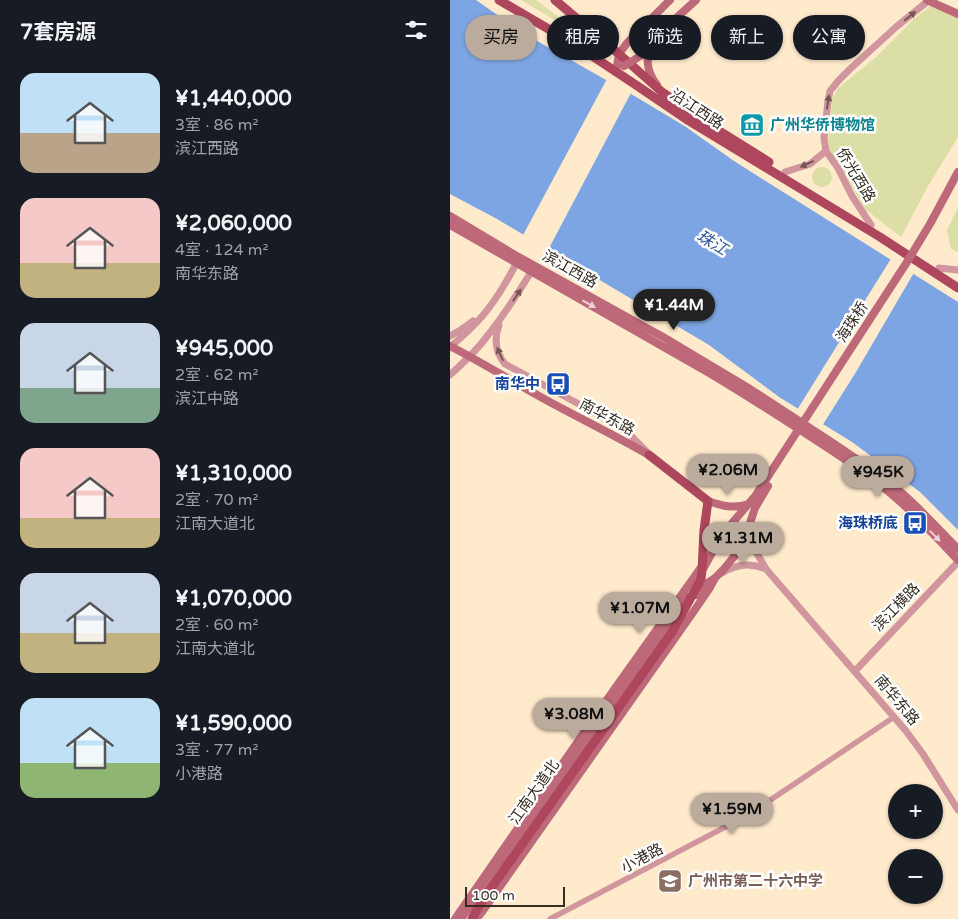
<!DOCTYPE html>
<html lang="zh">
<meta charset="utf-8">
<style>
:root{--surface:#171b24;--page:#242831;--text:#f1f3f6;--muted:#9ea1a6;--accent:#baab9c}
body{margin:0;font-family:"Varela Round","Noto Sans SC",sans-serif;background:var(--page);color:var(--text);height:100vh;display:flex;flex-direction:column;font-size:19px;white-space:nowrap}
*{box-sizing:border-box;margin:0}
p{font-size:16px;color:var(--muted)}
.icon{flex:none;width:28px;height:28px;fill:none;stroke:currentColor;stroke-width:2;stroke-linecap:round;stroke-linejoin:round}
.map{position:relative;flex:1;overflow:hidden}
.panel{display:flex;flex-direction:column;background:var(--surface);width:450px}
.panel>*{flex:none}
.hud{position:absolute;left:15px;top:15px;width:418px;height:45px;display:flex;gap:10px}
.tools{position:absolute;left:438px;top:784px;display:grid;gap:10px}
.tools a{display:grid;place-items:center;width:55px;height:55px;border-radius:50%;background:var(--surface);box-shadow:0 1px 4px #0004;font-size:25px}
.scale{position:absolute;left:15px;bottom:12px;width:100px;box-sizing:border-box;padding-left:5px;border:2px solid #362e23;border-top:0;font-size:14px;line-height:18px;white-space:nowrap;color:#362e23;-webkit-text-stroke:4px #fff;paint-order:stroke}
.price{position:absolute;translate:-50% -42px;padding:0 11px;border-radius:18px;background:var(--accent);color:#111;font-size:16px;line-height:32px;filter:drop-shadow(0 1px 2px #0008)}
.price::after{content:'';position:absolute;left:50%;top:30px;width:15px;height:11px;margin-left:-8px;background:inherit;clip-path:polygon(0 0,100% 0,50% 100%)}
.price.current{background:#222;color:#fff}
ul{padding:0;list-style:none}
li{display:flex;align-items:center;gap:15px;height:125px;padding:0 20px}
li span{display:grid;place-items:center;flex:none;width:140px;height:100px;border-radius:15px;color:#555}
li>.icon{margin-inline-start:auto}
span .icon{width:60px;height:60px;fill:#fffc;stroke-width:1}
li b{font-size:21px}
h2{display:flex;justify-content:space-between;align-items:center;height:60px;padding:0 20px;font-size:21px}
.chip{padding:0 18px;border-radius:22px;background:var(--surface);box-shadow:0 1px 4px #0004;font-size:18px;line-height:45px}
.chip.current{background:var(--accent);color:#111}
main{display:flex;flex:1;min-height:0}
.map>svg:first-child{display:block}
.green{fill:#dbdfa5}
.water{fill:#7ea5e3}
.pier{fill:#ffeacc}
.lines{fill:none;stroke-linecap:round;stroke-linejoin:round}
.minor{stroke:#d1959e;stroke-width:5.5}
.tertiary{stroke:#d1959e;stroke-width:7}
.secondary{stroke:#be6979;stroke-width:8}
.primary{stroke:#ae475e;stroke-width:9}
.secondary-bridge{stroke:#be6979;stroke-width:8}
.oneway{fill:#745754}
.oneway2{fill:#ecd2d7}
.labels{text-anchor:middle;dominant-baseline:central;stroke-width:5;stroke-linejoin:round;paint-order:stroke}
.street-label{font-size:15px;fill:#362e23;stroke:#fff}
.culture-label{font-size:15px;font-weight:bold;fill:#0d838f;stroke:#fff;text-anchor:start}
.transit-label{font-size:15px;font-weight:bold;fill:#164399;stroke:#fff;text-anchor:end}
.education-label{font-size:15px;font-weight:bold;fill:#785e54;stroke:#fff;text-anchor:start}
.water-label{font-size:16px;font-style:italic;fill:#224f99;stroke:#fff}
</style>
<main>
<section class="panel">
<h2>7套房源<svg class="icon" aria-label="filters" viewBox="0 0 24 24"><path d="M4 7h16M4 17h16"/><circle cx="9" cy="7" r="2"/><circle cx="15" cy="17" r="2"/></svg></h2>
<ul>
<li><span style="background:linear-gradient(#bfe0f5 60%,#b9a48a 0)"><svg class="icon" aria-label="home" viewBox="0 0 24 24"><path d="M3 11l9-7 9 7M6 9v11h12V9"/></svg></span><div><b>¥1,440,000</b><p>3室 · 86 m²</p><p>滨江西路</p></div></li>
<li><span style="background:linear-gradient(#f6c9c9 65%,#c2b280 0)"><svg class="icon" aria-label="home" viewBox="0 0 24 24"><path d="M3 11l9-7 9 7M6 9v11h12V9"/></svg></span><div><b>¥2,060,000</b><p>4室 · 124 m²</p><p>南华东路</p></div></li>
<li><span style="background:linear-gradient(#c9d6e8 65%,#7fa58c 0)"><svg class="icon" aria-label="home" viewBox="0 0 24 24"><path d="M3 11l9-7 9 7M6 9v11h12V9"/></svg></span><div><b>¥945,000</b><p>2室 · 62 m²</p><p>滨江中路</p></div></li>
<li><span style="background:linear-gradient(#f6c9c9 70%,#c2b280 0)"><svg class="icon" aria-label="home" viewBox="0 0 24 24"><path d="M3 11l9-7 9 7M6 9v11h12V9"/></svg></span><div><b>¥1,310,000</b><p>2室 · 70 m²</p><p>江南大道北</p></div></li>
<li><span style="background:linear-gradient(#c9d6e8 60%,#c2b280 0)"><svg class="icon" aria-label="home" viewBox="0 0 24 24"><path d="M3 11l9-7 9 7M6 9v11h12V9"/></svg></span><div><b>¥1,070,000</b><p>2室 · 60 m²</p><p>江南大道北</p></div></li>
<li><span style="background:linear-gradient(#bfe0f5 65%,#8fb573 0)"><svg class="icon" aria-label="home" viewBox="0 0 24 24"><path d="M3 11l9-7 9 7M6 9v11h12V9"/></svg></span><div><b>¥1,590,000</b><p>3室 · 77 m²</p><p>小港路</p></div></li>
</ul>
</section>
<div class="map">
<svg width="508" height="919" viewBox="0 0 508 919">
<rect width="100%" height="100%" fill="#ffeacc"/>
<!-- green -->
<path class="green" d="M 71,0 L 86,0 L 110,18 L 108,22 Z
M 480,6 L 503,15 L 508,19 L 508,137 L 478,186 L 451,237 L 415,209 L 379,148 L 378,137 L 382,100 L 388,88 L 425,58 L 464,19 Z
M362 177a10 10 0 1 1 20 0a10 10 0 1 1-20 0Z
M 508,207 L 508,252 L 501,249 L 497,230 Z"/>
<!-- water -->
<path class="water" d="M 0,0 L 26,0 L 73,33 L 188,98 L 236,127 L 284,161 L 508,302 L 508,530 L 470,492 L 402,442 L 329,397 L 259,345 L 47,219 L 0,194 Z"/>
<!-- pier -->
<path class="pier" d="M 158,77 L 182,91 L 97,252 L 72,237 Z
M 442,257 L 465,271 L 406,372 L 372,426 L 347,410 Z"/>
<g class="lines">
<!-- minor -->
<path class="minor" d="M 100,919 L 298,815 L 444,717"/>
<!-- tertiary -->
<path class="tertiary" d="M 190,30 C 190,39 194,43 204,43
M 335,172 L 360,164 L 376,151
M 421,225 L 402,196 L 388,168 L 376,151 L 374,138 L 378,101 L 380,91 L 389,80 L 399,70 L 446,27 L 478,1
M 489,268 L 508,270
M 49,325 C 44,339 45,352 55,364 L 162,422 L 180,435 L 198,453
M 0,336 L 9,331 L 23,321
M 0,347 C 12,337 24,326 34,314 C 47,299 57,281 66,264 L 72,263
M 0,375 C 12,364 25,352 35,339 C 52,318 67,295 81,272 L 79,267
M 297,532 L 305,550 L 316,569 L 456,731 L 473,754 L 508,810
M 272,573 C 286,564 300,562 316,569
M 405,671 L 508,562"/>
<!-- secondary -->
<path class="secondary" d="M 477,0 L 508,14
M 199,49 C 196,63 198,73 207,85
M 181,62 L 193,54 L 223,21 L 246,0
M 166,71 L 169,54 L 177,43 L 220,0
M 0,216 L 65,255 L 213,337 L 300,389 L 383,443 L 420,468 L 453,494 L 469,509 L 508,549
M 0,225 L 254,370 C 285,388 316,408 347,428 C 381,450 416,472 446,498 C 468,517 488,539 508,560
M 0,346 C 33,363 65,383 98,401 C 131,419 166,436 199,455
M 258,501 C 272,506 284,509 299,504
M 253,569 L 272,535 L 306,495 L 313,484
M 246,595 L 254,585 L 265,578 L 274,569 L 286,554 L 297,532 L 305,508 L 318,486
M 5,919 L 156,701 L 252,566
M 11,919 L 237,597
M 26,919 L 32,912 L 244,611 L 259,589 L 265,578"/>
<!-- primary -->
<path class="primary" d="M 49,0 L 124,44 L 186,85 L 239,121 L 430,237 L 508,288
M 105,0 L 169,54 L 212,92 L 263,127 L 319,162
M 124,44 C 132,38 136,36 135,25
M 22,919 L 29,906 L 49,877 L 222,632 L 251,579 L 252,570 L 254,530 L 258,501 L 199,455"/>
<!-- secondary-bridge -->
<path class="secondary-bridge" d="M 174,66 L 181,62
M 313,484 L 457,262 L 480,224 L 508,172"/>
</g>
<!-- one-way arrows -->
<defs><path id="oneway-solid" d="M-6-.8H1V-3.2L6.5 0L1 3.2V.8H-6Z" transform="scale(1.25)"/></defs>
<g class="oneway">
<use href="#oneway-solid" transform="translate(460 16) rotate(-40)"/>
<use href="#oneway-solid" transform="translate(378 102) rotate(-81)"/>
<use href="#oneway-solid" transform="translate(357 164) rotate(155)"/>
<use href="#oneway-solid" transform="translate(67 295) rotate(-56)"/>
<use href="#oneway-solid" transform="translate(50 354) rotate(-114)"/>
</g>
<g class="oneway2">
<use href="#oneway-solid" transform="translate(139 304) rotate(29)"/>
<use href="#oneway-solid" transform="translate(485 536) rotate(46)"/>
</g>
<!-- icons -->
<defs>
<symbol id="museum-square" viewBox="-11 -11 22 22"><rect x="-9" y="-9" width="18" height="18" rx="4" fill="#0f9aa8" stroke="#fff"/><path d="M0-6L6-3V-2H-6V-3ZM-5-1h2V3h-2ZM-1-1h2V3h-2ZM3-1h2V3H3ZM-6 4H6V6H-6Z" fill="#fff"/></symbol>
<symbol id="bus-square" viewBox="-11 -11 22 22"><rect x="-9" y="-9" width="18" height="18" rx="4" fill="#1a4fb4" stroke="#fff"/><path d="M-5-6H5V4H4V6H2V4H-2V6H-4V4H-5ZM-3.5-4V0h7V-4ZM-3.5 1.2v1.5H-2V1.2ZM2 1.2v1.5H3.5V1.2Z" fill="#fff"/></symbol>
<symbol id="school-square" viewBox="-11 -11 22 22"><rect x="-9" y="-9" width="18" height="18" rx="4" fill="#8d6e63" stroke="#fff"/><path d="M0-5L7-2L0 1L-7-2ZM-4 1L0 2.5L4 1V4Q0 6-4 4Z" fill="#fff"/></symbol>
</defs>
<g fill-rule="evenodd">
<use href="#museum-square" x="288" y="111" width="28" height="28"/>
<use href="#bus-square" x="94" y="370" width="28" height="28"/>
<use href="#bus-square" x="451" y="509" width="28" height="28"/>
<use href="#school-square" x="206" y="867" width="28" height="28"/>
</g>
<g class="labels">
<!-- street labels -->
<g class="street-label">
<text transform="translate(247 109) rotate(33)">沿江西路</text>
<text transform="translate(406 175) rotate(59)">侨光西路</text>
<text transform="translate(120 269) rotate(29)">滨江西路</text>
<text transform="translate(402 322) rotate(-57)">海珠桥</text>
<text transform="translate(157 417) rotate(28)">南华东路</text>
<text transform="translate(446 607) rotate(-46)">滨江横路</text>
<text transform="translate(447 700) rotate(50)">南华东路</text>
<text transform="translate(84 792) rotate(-55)">江南大道北</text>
<text transform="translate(192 858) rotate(-28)">小港路</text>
</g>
<!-- culture labels -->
<g class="culture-label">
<text x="320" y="125">广州华侨博物馆</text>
</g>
<!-- transit labels -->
<g class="transit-label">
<text x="90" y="384">南华中</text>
<text x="448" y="523">海珠桥底</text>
</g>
<!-- education labels -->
<g class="education-label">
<text x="238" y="881">广州市第二十六中学</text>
</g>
<!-- water labels -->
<g class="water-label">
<text transform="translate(262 243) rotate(31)">珠江</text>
</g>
</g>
</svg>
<div class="tools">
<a>+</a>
<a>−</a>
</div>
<div class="scale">100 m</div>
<b class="price current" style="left:224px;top:331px">¥1.44M</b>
<b class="price" style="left:278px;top:496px">¥2.06M</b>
<b class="price" style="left:428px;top:498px">¥945K</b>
<b class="price" style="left:293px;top:564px">¥1.31M</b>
<b class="price" style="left:190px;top:634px">¥1.07M</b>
<b class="price" style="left:124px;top:740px">¥3.08M</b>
<b class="price" style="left:282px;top:835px">¥1.59M</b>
<div class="hud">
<a class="chip current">买房</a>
<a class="chip">租房</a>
<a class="chip">筛选</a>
<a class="chip">新上</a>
<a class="chip">公寓</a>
</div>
</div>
</main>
